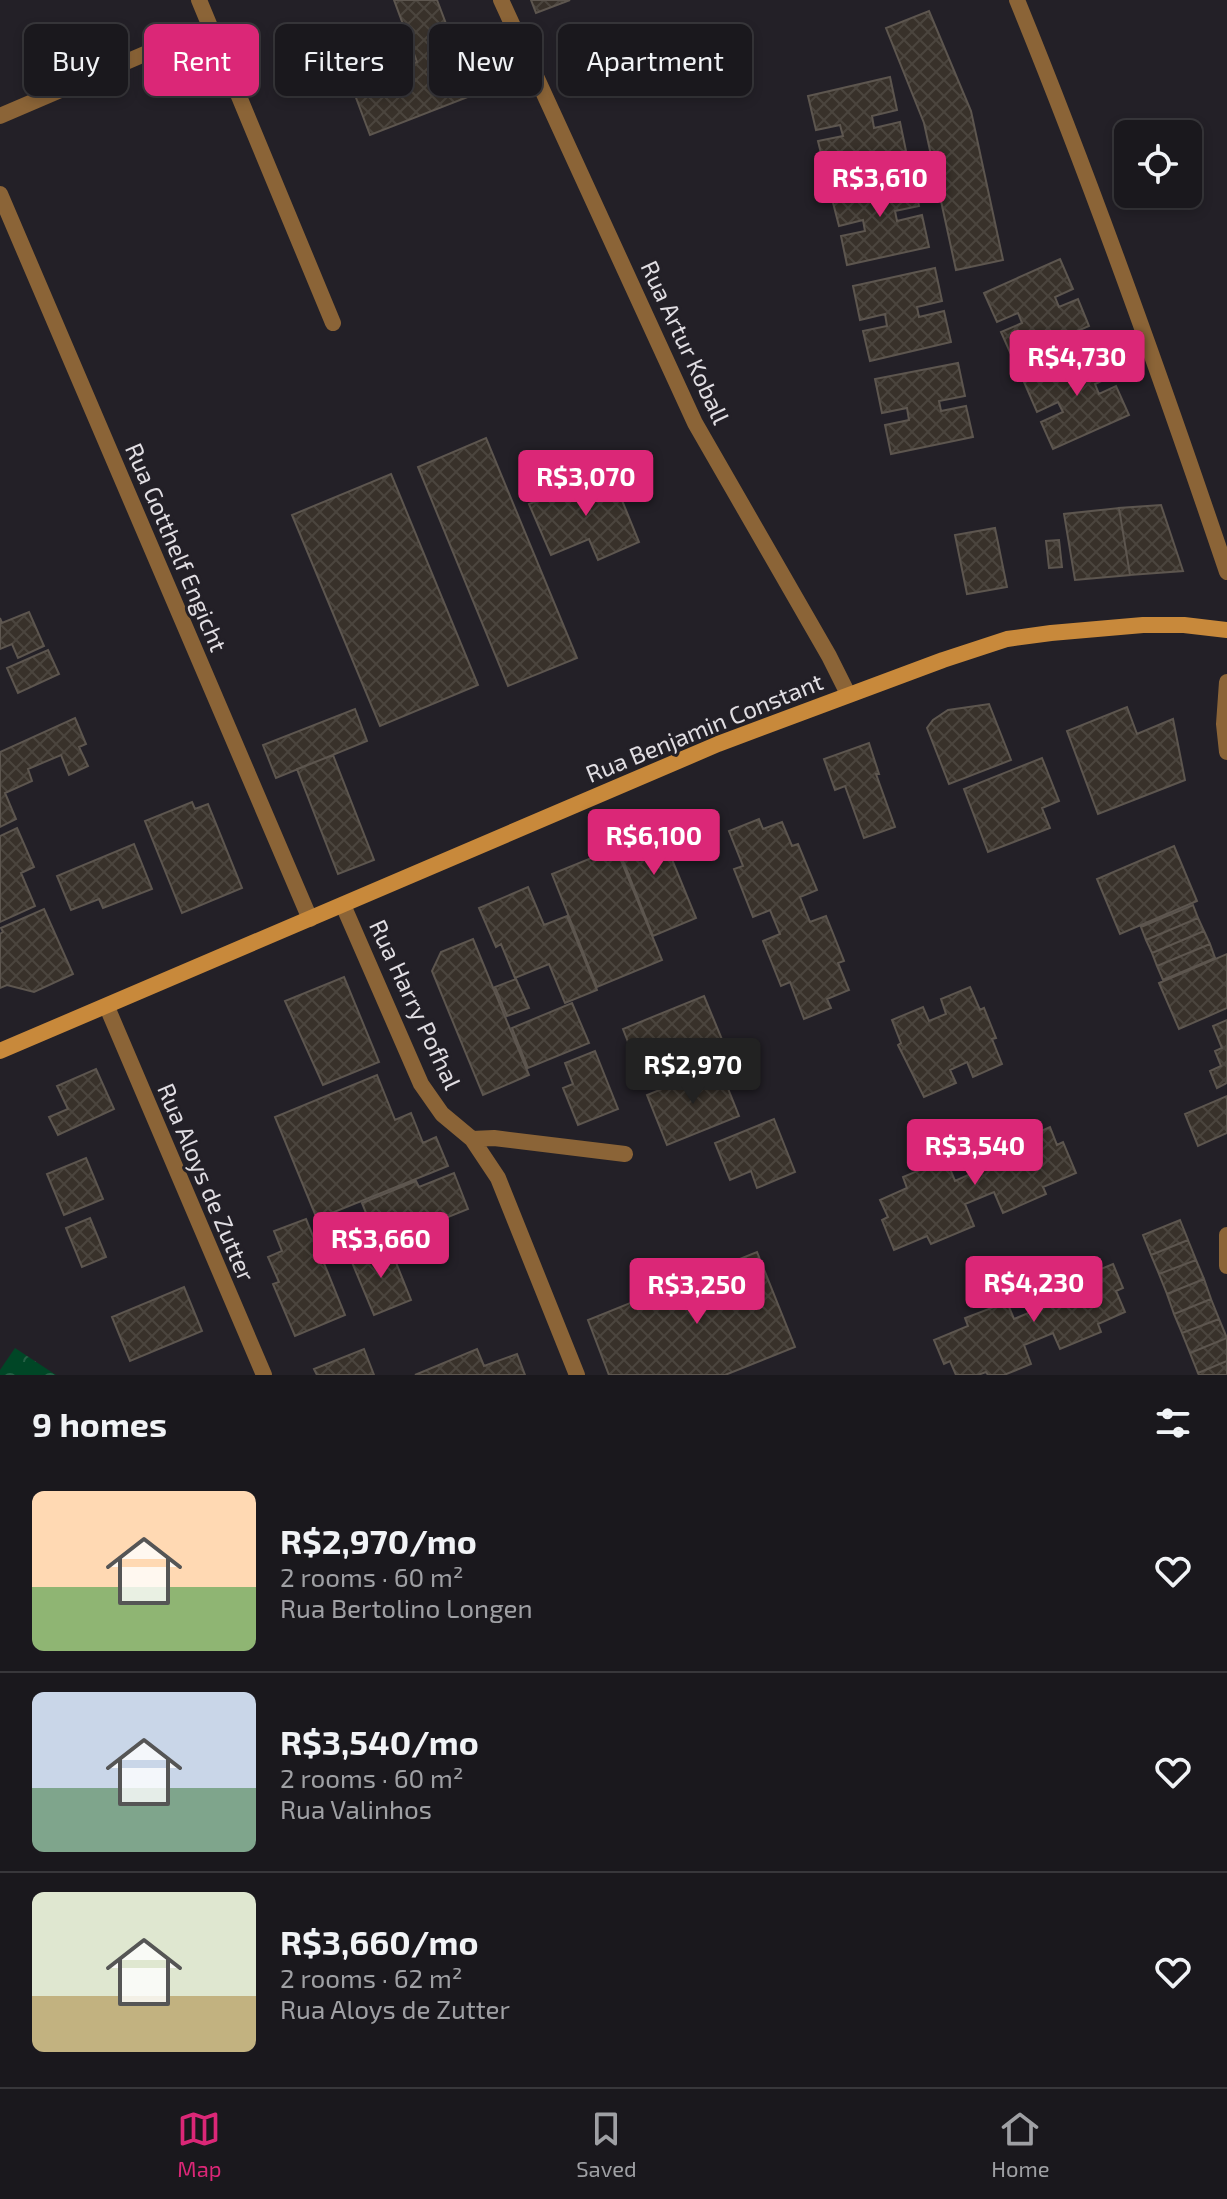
<!DOCTYPE html>
<meta charset="utf-8">
<style>
:root{--surface:#1a181d;--page:#27252a;--text:#f1f3f6;--muted:#9fa0a4;--line:#38373b;--accent:#db2777}
body{margin:0;font-family:"Exo 2",sans-serif;background:var(--page);color:var(--text);height:100vh;display:flex;flex-direction:column;font-size:30px;white-space:nowrap}
*{box-sizing:border-box;margin:0}
p{font-size:26px;color:var(--muted)}
.icon{flex:none;width:44px;height:44px;fill:none;stroke:currentColor;stroke-width:2;stroke-linecap:round;stroke-linejoin:round}
.map{position:relative;height:1375px;overflow:hidden}
.details{display:flex;flex-direction:column;background:var(--surface);flex:1}
.details>*{flex:none}
.banner{position:absolute;left:24px;top:24px;width:800px;height:72px;display:flex;gap:16px}
.controls{position:absolute;left:1114px;top:120px;display:grid;gap:16px}
.controls a{display:grid;place-items:center;width:88px;height:88px;border-radius:12px;background:var(--surface);box-shadow:0 4px 12px #0003,0 0 0 2px var(--line);font-size:40px}
.price{position:absolute;translate:-50% -68px;padding:0 18px;border-radius:8px;background:var(--accent);color:#fff;font-size:26px;line-height:52px;filter:drop-shadow(0 2px 4px #0008)}
.price::after{content:'';position:absolute;left:50%;top:48px;width:24px;height:18px;margin-left:-12px;background:inherit;clip-path:polygon(0 0,100% 0,50% 100%)}
.price.on{background:#222;color:#fff}
ul{padding:0;list-style:none}
li{display:flex;align-items:center;gap:24px;height:200px;padding:0 32px}
li+li{border-top:2px solid var(--line)}
li span{display:grid;place-items:center;flex:none;width:224px;height:160px;border-radius:12px;color:#555}
li>.icon{margin-inline-start:auto}
span .icon{width:96px;height:96px;fill:#fffc;stroke-width:1}
li b{font-size:34px}
h2{display:flex;justify-content:space-between;align-items:center;height:96px;padding:0 32px;font-size:34px}
.chip{padding:0 28px;border-radius:12px;background:var(--surface);box-shadow:0 4px 12px #0003,0 0 0 2px var(--line);font-size:28px;line-height:72px}
.chip.on{background:var(--accent);color:#fff}
.tab-bar{display:flex;justify-content:space-around;align-items:center;height:112px;border-top:2px solid var(--line);background:var(--surface);font-size:22px;color:var(--muted)}
.tab-bar a{display:grid;justify-items:center;gap:4px}
.tab-bar .on{color:var(--accent)}
.map>svg:first-child{display:block}
.forest{fill:url(#forest-crowns)}
.building{fill:url(#building-cross-hatch);stroke:#5d564f;stroke-width:2}
.lines{fill:none;stroke-linecap:round;stroke-linejoin:round}
.street{stroke:#8b6437;stroke-width:16}
.secondary{stroke:#c8893b;stroke-width:16}
.labels{text-anchor:middle;dominant-baseline:central;stroke-width:6;stroke-linejoin:round;paint-order:stroke}
.street-label{font-size:24px;fill:#e1dee3;stroke:#232027}
</style>
<div class="map">
<svg width="1227" height="1375" viewBox="0 0 1227 1375">
<defs>
<pattern id="forest-crowns" width="20" height="18" patternUnits="userSpaceOnUse" patternTransform="scale(2)"><rect width="20" height="18" fill="#004626"/><path d="M2 6a3 3 0 1 1 6 0M12 15a3 3 0 1 1 6 0" fill="none" stroke="#256045"/></pattern>
<pattern id="building-cross-hatch" width="8" height="8" patternUnits="userSpaceOnUse" patternTransform="scale(2)"><rect width="8" height="8" fill="#38312a"/><path d="M0 0l8 8M0 8l8-8" fill="none" stroke="#4b453e"/></pattern>
</defs>
<rect width="100%" height="100%" fill="#232027"/>
<!-- forest -->
<path class="forest" d="M 15,1348 L 56,1375 L 0,1375 L 0,1370 Z"/>
<!-- building -->
<path class="building" d="M 394,0 L 437,0 L 473,95 L 370,135 L 352,87 L 417,62 Z
M 531,0 L 570,0 L 536,13 Z
M 929,11 L 971,111 L 1003,260 L 956,270 L 924,123 L 886,28 Z
M 890,77 L 897,110 L 872,116 L 874,128 L 900,122 L 906,151 L 825,170 L 818,141 L 843,136 L 840,125 L 816,130 L 808,96 Z
M 912,172 L 919,206 L 895,211 L 897,221 L 922,215 L 929,247 L 847,265 L 841,236 L 865,231 L 863,220 L 839,226 L 830,191 Z
M 1060,259 L 1073,289 L 1055,297 L 1059,307 L 1078,299 L 1089,326 L 1013,359 L 1001,332 L 1022,323 L 1018,313 L 997,322 L 984,293 Z
M 935,268 L 942,301 L 917,307 L 919,317 L 944,311 L 951,342 L 870,361 L 863,331 L 887,326 L 885,314 L 860,320 L 853,286 Z
M 1099,348 L 1112,376 L 1095,384 L 1099,394 L 1116,386 L 1129,415 L 1053,449 L 1041,422 L 1063,412 L 1058,402 L 1037,412 L 1024,382 Z
M 958,363 L 965,396 L 939,401 L 941,411 L 966,406 L 973,437 L 891,454 L 885,425 L 909,420 L 907,408 L 882,413 L 875,379 Z
M 486,438 L 577,658 L 508,686 L 418,467 Z
M 610,471 L 639,542 L 598,560 L 589,539 L 551,555 L 529,504 Z
M 391,474 L 478,685 L 380,726 L 292,515 Z
M 1161,505 L 1183,571 L 1130,575 L 1119,508 Z
M 1119,508 L 1130,575 L 1075,580 L 1064,514 Z
M 995,528 L 1007,587 L 967,594 L 955,535 Z
M 1059,540 L 1062,567 L 1049,568 L 1046,541 Z
M 29,612 L 44,646 L 18,658 L 12,644 L 0,649 L 0,618 L 2,623 Z
M 48,650 L 59,674 L 18,693 L 7,668 Z
M 989,704 L 1011,760 L 949,784 L 927,728 L 933,720 L 948,710 Z
M 1127,707 L 1137,734 L 1173,719 L 1185,780 L 1098,814 L 1067,731 Z
M 355,709 L 367,741 L 276,778 L 263,745 Z
M 75,718 L 86,744 L 79,747 L 88,766 L 69,775 L 61,755 L 28,769 L 32,781 L 5,793 L 16,819 L 0,827 L 0,752 Z
M 869,743 L 879,774 L 876,774 L 895,827 L 864,838 L 845,786 L 835,790 L 824,759 Z
M 333,755 L 374,860 L 338,874 L 297,769 Z
M 1042,758 L 1059,801 L 1042,808 L 1050,828 L 988,852 L 964,789 Z
M 192,802 L 195,809 L 208,804 L 242,888 L 182,913 L 145,821 Z
M 655,818 L 696,918 L 653,936 L 613,835 Z
M 759,819 L 763,829 L 782,822 L 792,846 L 798,844 L 817,890 L 800,897 L 810,922 L 826,916 L 844,961 L 838,963 L 849,990 L 827,999 L 831,1008 L 804,1019 L 790,982 L 781,986 L 763,941 L 780,934 L 770,910 L 753,917 L 734,869 L 743,866 L 729,831 Z
M 17,828 L 34,867 L 21,873 L 35,906 L 0,922 L 0,836 Z
M 134,844 L 152,889 L 103,908 L 99,899 L 71,910 L 57,876 Z
M 1174,846 L 1197,901 L 1120,934 L 1097,879 Z
M 616,848 L 662,960 L 597,987 L 552,874 Z
M 528,887 L 544,925 L 567,916 L 597,990 L 565,1003 L 549,964 L 515,978 L 501,944 L 496,947 L 479,908 Z
M 1193,905 L 1198,918 L 1146,940 L 1141,927 Z
M 44,909 L 73,974 L 34,992 L 7,985 L 0,988 L 0,934 L 3,932 L 1,928 Z
M 1198,918 L 1204,931 L 1152,953 L 1146,940 Z
M 1204,931 L 1210,944 L 1157,966 L 1152,953 Z
M 473,939 L 529,1075 L 483,1095 L 432,971 L 441,952 Z
M 1210,944 L 1215,958 L 1163,980 L 1157,966 Z
M 1227,954 L 1227,1008 L 1179,1029 L 1159,983 Z
M 344,977 L 379,1062 L 323,1085 L 285,1001 Z
M 516,979 L 529,1008 L 507,1016 L 495,987 Z
M 970,987 L 980,1010 L 984,1008 L 996,1038 L 992,1039 L 1002,1064 L 973,1077 L 967,1062 L 950,1070 L 956,1083 L 924,1097 L 898,1045 L 901,1043 L 892,1020 L 923,1007 L 929,1021 L 946,1014 L 941,999 Z
M 704,996 L 728,1054 L 646,1088 L 623,1029 Z
M 572,1003 L 589,1043 L 528,1068 L 512,1028 Z
M 1227,1020 L 1227,1083 L 1217,1088 L 1210,1071 L 1221,1066 L 1215,1051 L 1222,1048 L 1213,1026 Z
M 595,1051 L 618,1109 L 578,1125 L 563,1088 L 573,1084 L 565,1063 Z
M 719,1066 L 739,1116 L 667,1145 L 647,1095 Z
M 96,1069 L 114,1109 L 58,1135 L 49,1117 L 68,1109 L 57,1086 Z
M 377,1075 L 395,1120 L 411,1113 L 423,1143 L 436,1137 L 448,1166 L 317,1219 L 275,1117 Z
M 1227,1096 L 1227,1133 L 1198,1146 L 1185,1114 Z
M 774,1119 L 795,1172 L 757,1188 L 751,1171 L 730,1180 L 715,1143 Z
M 1050,1127 L 1057,1145 L 1063,1142 L 1076,1173 L 1043,1187 L 1046,1194 L 1003,1213 L 994,1192 L 965,1204 L 974,1226 L 931,1244 L 927,1236 L 894,1250 L 882,1220 L 888,1217 L 880,1200 L 907,1188 L 903,1177 L 946,1159 L 955,1181 L 984,1168 L 975,1146 L 1018,1128 L 1023,1139 Z
M 86,1158 L 103,1199 L 64,1215 L 47,1174 Z
M 454,1173 L 468,1209 L 379,1245 L 362,1203 L 416,1181 L 419,1187 Z
M 90,1218 L 106,1257 L 82,1267 L 66,1228 Z
M 306,1219 L 345,1315 L 295,1336 L 273,1284 L 279,1282 L 268,1257 L 282,1251 L 274,1231 Z
M 1180,1220 L 1188,1240 L 1151,1255 L 1143,1235 Z
M 1188,1240 L 1196,1260 L 1159,1274 L 1151,1255 Z
M 389,1245 L 411,1300 L 374,1315 L 351,1260 Z
M 757,1252 L 795,1347 L 725,1375 L 609,1375 L 588,1320 Z
M 1196,1260 L 1204,1279 L 1167,1294 L 1159,1274 Z
M 1113,1264 L 1123,1288 L 1116,1291 L 1125,1312 L 1098,1324 L 1101,1332 L 1060,1349 L 1053,1333 L 1024,1345 L 1031,1364 L 1004,1375 L 988,1375 L 986,1372 L 978,1375 L 956,1375 L 950,1361 L 944,1364 L 934,1340 L 968,1326 L 965,1318 L 1007,1302 L 1014,1319 L 1043,1307 L 1035,1288 L 1076,1271 L 1079,1278 Z
M 1204,1279 L 1211,1299 L 1174,1314 L 1167,1294 Z
M 184,1287 L 202,1331 L 130,1361 L 112,1317 Z
M 1211,1299 L 1219,1319 L 1182,1333 L 1174,1314 Z
M 1219,1319 L 1227,1338 L 1190,1353 L 1182,1333 Z
M 1227,1338 L 1227,1361 L 1198,1373 L 1190,1353 Z
M 364,1349 L 374,1375 L 317,1375 L 314,1369 Z
M 477,1349 L 484,1366 L 517,1354 L 525,1375 L 415,1375 Z
M 1227,1361 L 1227,1375 L 1199,1375 L 1198,1373 Z"/>
<g class="lines">
<!-- street -->
<path class="street" d="M 199,0 L 333,323
M 501,0 L 695,423 L 829,656 L 848,694
M 1017,0 C 1094,188 1162,380 1227,572
M 0,116 L 210,26
M 0,194 L 310,919
M 1227,682 L 1224,724 L 1227,752
M 343,905 L 421,1084 L 442,1114 L 472,1139 L 498,1178 L 577,1375
M 107,1007 L 264,1375
M 472,1139 L 494,1138 L 625,1154
M 1227,1235 L 1227,1266"/>
<!-- secondary -->
<path class="secondary" d="M 0,1051 L 718,744 L 943,660 L 1007,639 L 1051,633 L 1143,625 L 1184,625 L 1227,630"/>
</g>
<g class="labels">
<!-- street labels -->
<g class="street-label">
<text transform="translate(686 342) rotate(65)">Rua Artur Koball</text>
<text transform="translate(177 547) rotate(67)">Rua Gotthelf Engicht</text>
<text transform="translate(704 727) rotate(-22)">Rua Benjamin Constant</text>
<text transform="translate(416 1004) rotate(65)">Rua Harry Pofhal</text>
<text transform="translate(207 1182) rotate(67)">Rua Aloys de Zutter</text>
</g>
</g>
</svg>
<div class="controls">
<a><svg class="icon" aria-label="locate" viewBox="0 0 24 24"><circle cx="12" cy="12" r="6"/><path d="M12 2v4M12 18v4M2 12h4M18 12h4"/></svg></a>
</div>
<b class="price" style="left:880px;top:219px">R$3,610</b>
<b class="price" style="left:1077px;top:398px">R$4,730</b>
<b class="price" style="left:586px;top:518px">R$3,070</b>
<b class="price" style="left:654px;top:877px">R$6,100</b>
<b class="price on" style="left:693px;top:1106px">R$2,970</b>
<b class="price" style="left:975px;top:1187px">R$3,540</b>
<b class="price" style="left:381px;top:1280px">R$3,660</b>
<b class="price" style="left:1034px;top:1324px">R$4,230</b>
<b class="price" style="left:697px;top:1326px">R$3,250</b>
<div class="banner">
<a class="chip">Buy</a>
<a class="chip on">Rent</a>
<a class="chip">Filters</a>
<a class="chip">New</a>
<a class="chip">Apartment</a>
</div>
</div>
<section class="details">
<h2>9 homes<svg class="icon" aria-label="filters" viewBox="0 0 24 24"><path d="M4 7h16M4 17h16"/><circle cx="9" cy="7" r="2"/><circle cx="15" cy="17" r="2"/></svg></h2>
<ul>
<li><span style="background:linear-gradient(#ffd9b3 60%,#8fb573 0)"><svg class="icon" aria-label="home" viewBox="0 0 24 24"><path d="M3 11l9-7 9 7M6 9v11h12V9"/></svg></span><div><b>R$2,970/mo</b><p>2 rooms · 60 m²</p><p>Rua Bertolino Longen</p></div><svg class="icon" aria-label="heart" viewBox="0 0 24 24"><path d="M12 20l-8-8c-3-5 5-10 8-4 3-6 11-1 8 4z"/></svg></li>
<li><span style="background:linear-gradient(#c9d6e8 60%,#7fa58c 0)"><svg class="icon" aria-label="home" viewBox="0 0 24 24"><path d="M3 11l9-7 9 7M6 9v11h12V9"/></svg></span><div><b>R$3,540/mo</b><p>2 rooms · 60 m²</p><p>Rua Valinhos</p></div><svg class="icon" aria-label="heart" viewBox="0 0 24 24"><path d="M12 20l-8-8c-3-5 5-10 8-4 3-6 11-1 8 4z"/></svg></li>
<li><span style="background:linear-gradient(#dfe7d0 65%,#c2b280 0)"><svg class="icon" aria-label="home" viewBox="0 0 24 24"><path d="M3 11l9-7 9 7M6 9v11h12V9"/></svg></span><div><b>R$3,660/mo</b><p>2 rooms · 62 m²</p><p>Rua Aloys de Zutter</p></div><svg class="icon" aria-label="heart" viewBox="0 0 24 24"><path d="M12 20l-8-8c-3-5 5-10 8-4 3-6 11-1 8 4z"/></svg></li>
</ul>
</section>
<nav class="tab-bar">
<a class="on"><svg class="icon" aria-label="map" viewBox="0 0 24 24"><path d="M3 6l6-2 6 2 6-2v14l-6 2-6-2-6 2zM9 4v14M15 6v14"/></svg>Map</a>
<a><svg class="icon" aria-label="saved" viewBox="0 0 24 24"><path d="M7 4h10v16l-5-4-5 4z"/></svg>Saved</a>
<a><svg class="icon" aria-label="home" viewBox="0 0 24 24"><path d="M3 11l9-7 9 7M6 9v11h12V9"/></svg>Home</a>
</nav>
